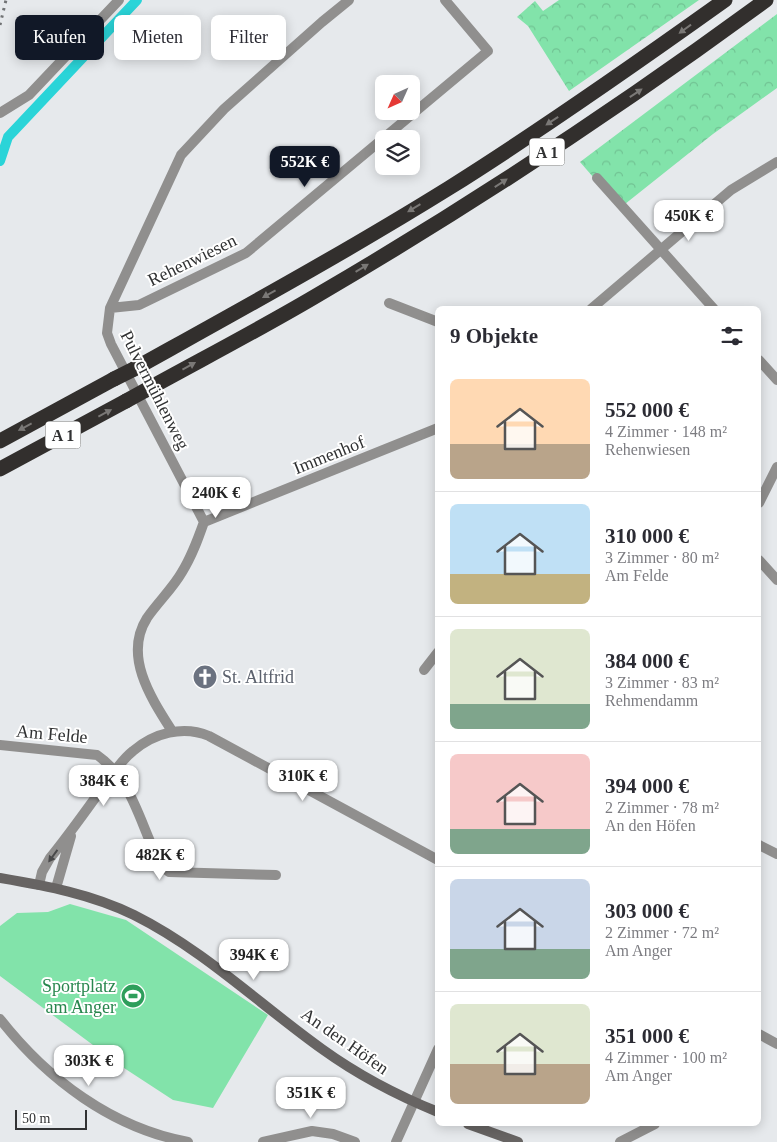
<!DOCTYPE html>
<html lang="de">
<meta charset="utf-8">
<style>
:root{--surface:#fff;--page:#f2f2f3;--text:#2b2b33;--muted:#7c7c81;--line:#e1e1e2;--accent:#111827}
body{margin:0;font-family:Georgia,serif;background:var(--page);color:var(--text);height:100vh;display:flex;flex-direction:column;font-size:19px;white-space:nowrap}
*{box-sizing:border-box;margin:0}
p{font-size:16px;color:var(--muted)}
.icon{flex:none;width:28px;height:28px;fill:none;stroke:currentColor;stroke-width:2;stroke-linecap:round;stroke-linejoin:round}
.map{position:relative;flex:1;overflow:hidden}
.details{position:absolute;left:435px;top:306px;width:326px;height:820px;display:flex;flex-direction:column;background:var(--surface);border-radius:8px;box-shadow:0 2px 12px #0003}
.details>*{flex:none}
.banner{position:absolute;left:15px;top:15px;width:345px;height:45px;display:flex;gap:10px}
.needle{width:32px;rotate:225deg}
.fabs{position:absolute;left:375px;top:75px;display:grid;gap:10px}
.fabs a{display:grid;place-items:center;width:45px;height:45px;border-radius:8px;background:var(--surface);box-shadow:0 2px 12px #0003;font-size:25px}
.scale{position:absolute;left:15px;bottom:12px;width:72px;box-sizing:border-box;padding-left:5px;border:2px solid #313233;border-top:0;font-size:14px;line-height:18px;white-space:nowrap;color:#313233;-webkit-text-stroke:4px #fff;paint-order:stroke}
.price{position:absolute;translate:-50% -42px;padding:0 11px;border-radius:10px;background:#fff;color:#222;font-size:16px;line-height:32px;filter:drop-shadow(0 1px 2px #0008)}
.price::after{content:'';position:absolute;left:50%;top:30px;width:15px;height:11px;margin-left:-8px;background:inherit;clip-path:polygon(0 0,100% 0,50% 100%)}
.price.current{background:var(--accent);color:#fff}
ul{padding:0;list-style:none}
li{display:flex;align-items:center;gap:15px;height:125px;padding:0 15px}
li+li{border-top:1px solid var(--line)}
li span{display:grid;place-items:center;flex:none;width:140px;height:100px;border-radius:8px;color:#555}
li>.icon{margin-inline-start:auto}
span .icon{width:60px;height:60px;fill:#fffc;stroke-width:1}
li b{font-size:21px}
h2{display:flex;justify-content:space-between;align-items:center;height:60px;padding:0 15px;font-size:21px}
.tag{padding:0 18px;border-radius:8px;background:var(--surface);box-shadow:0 2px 12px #0003;font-size:18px;line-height:45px}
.tag.current{background:var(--accent);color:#fff}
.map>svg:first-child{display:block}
.grass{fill:#82e3aa}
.forest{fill:url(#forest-crowns)}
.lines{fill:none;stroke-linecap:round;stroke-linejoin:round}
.canal{stroke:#2ad4d8;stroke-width:10}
.street{stroke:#908f8e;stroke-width:10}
.secondary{stroke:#676463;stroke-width:10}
.highway{stroke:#322f2d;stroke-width:15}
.rail{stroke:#717375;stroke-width:3;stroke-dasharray:2.5 5;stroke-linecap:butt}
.highway-bridge{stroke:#322f2d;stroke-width:15}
.oneway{fill:#7a7876}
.oneway2{fill:#49494a}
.labels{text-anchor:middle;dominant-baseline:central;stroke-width:4;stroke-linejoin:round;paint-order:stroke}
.shield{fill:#fff;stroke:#6f7070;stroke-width:1}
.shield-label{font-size:16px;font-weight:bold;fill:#313233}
.street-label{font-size:18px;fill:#313233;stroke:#fff}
.worship-label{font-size:18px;fill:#5b616d;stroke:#fff;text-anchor:start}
.leisure-label{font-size:18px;fill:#27864d;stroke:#fff;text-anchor:end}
</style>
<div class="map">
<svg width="777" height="1142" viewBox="0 0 777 1142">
<defs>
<pattern id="forest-crowns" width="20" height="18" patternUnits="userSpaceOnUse" patternTransform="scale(1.25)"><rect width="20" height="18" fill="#82e3aa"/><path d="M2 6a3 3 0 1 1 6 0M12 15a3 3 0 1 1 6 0" fill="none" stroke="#71c393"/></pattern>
</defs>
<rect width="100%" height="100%" fill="#e6e9ec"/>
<!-- grass -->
<path class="grass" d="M 70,904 L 126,920 L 268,1015 L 213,1108 L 173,1100 L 124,1068 L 0,976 L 0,926 L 17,913 L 48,912 Z"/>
<!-- forest -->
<path class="forest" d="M 559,0 L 699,0 L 569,91 L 528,26 L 517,17 L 535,1 L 543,11 Z
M 777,14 L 777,88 L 713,134 L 620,208 L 580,162 Z"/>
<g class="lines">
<!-- canal -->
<path class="canal" d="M 0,161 L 8,137 L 137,0"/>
<!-- street -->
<path class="street" d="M 0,113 L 29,95 L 119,0
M 597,178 L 714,309
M 389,303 L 438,322
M 110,308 L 139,305 L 246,253 L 488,51 L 445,0
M 591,309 L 731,190 L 777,162
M 759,360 L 777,380
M 759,503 L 777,467
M 204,522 L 438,428
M 759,560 L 777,580
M 424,670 L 438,652
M 172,731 C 151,698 123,656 147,618 C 158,602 173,588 182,572 C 192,556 198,539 204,522 L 111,344 L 107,333 L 110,308 L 181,155 L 224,109 L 322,22 L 349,0
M 0,745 L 97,755 C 126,775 136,808 149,839 C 154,852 158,864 169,872 L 276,875
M 759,845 L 777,854
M 39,885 L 42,872 L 50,858 C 68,836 84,813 101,790 C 111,777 120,761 133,751 C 154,733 183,725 209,736 L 438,860
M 56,888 L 71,836
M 0,1019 C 47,1079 112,1128 188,1142
M 759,1034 L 777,1044
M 263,1142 L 312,1131 L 333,1134 L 355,1142
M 396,1142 L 438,1049
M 620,1142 L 655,1124"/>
<!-- secondary -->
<path class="secondary" d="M 0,878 C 47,886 91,894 134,915 C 204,950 259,1004 322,1049 C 358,1075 396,1095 438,1112
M 468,1124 L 518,1142"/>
<!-- highway -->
<path class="highway" d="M 134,369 C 240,310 346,252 449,188 C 543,129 634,65 725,0
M 146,390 C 204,358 264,327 321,293 C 475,203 623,105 766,0
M 0,441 L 114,379
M 0,469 L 126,401"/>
<!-- rail -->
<path class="rail" d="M 0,25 L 6,0"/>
<!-- highway-bridge -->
<path class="highway-bridge" d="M 114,379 L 134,369
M 126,401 L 146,390"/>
</g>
<!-- one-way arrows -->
<defs><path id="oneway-solid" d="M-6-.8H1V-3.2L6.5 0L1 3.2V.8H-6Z" transform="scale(1.25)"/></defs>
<g class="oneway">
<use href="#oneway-solid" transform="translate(685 29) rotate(144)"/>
<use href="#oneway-solid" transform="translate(636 93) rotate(-34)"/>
<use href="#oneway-solid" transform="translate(552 121) rotate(146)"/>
<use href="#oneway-solid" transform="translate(501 183) rotate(-33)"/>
<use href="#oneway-solid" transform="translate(414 208) rotate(149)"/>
<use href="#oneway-solid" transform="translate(362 268) rotate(-31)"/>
<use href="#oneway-solid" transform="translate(269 294) rotate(151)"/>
<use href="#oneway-solid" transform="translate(189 366) rotate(-29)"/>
<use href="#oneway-solid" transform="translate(105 413) rotate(-28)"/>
<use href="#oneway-solid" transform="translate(25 427) rotate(152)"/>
</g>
<use class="oneway2" href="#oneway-solid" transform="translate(53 856) rotate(126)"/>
<!-- icons -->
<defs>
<symbol id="church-disc" viewBox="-11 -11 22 22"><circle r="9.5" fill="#6b7280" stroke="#fff"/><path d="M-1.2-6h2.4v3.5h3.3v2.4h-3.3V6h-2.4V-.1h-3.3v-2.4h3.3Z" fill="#fff"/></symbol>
<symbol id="stadium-disc" viewBox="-11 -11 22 22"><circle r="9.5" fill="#2e9e5b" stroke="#fff"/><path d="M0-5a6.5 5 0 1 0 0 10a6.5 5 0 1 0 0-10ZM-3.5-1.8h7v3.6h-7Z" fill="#fff"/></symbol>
</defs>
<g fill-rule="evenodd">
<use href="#church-disc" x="191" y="663" width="28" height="28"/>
<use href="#stadium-disc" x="119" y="982" width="28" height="28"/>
</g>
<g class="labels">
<!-- shield labels -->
<g class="shield">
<rect x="529.5" y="138.5" width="35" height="27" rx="4"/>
<rect x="45.5" y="421.5" width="35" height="27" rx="4"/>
</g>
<g class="shield-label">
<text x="547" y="152">A 1</text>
<text x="63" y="435">A 1</text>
</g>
<!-- street labels -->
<g class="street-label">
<text transform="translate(192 260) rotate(-26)">Rehenwiesen</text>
<text transform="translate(155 390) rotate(63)">Pulvermühlenweg</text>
<text transform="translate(329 455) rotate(-22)">Immenhof</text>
<text transform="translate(52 734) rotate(5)">Am Felde</text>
<text transform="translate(345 1041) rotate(35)">An den Höfen</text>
</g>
<!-- worship labels -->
<g class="worship-label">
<text x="222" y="677">St. Altfrid</text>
</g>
<!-- leisure labels -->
<g class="leisure-label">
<text x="116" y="986">Sportplatz<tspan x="116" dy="21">am Anger</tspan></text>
</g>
</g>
</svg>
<div class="fabs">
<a><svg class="needle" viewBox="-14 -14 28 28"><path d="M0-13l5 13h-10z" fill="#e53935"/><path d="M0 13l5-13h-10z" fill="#7c7c81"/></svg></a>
<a><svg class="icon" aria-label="layers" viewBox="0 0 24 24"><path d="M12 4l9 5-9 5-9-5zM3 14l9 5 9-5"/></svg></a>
</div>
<div class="scale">50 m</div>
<b class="price current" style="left:305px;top:188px">552K €</b>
<b class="price" style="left:689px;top:242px">450K €</b>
<b class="price" style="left:216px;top:519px">240K €</b>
<b class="price" style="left:303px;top:802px">310K €</b>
<b class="price" style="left:104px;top:807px">384K €</b>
<b class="price" style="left:160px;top:881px">482K €</b>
<b class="price" style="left:254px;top:981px">394K €</b>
<b class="price" style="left:89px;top:1087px">303K €</b>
<b class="price" style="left:311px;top:1119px">351K €</b>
<div class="banner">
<a class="tag current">Kaufen</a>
<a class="tag">Mieten</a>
<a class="tag">Filter</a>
</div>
<section class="details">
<h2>9 Objekte<svg class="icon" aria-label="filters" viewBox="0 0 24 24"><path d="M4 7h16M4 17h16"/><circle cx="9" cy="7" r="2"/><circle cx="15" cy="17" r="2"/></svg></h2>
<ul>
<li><span style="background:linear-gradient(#ffd9b3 65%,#b9a48a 0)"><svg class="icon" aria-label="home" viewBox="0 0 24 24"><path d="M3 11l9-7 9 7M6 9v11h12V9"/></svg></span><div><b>552 000 €</b><p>4 Zimmer · 148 m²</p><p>Rehenwiesen</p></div></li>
<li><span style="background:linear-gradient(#bfe0f5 70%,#c2b280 0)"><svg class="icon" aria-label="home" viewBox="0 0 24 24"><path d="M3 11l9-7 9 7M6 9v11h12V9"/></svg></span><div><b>310 000 €</b><p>3 Zimmer · 80 m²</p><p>Am Felde</p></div></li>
<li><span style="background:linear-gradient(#dfe7d0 75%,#7fa58c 0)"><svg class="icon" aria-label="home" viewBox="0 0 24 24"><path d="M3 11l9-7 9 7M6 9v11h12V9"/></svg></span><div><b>384 000 €</b><p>3 Zimmer · 83 m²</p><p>Rehmendamm</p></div></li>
<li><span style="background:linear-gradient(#f6c9c9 75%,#7fa58c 0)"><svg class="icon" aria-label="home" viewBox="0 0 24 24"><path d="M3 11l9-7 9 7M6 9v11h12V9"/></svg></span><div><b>394 000 €</b><p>2 Zimmer · 78 m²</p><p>An den Höfen</p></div></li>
<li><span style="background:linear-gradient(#c9d6e8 70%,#7fa58c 0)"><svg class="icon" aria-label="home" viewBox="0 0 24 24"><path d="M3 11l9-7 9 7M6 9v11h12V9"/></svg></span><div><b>303 000 €</b><p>2 Zimmer · 72 m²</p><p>Am Anger</p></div></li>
<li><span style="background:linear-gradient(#dfe7d0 60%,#b9a48a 0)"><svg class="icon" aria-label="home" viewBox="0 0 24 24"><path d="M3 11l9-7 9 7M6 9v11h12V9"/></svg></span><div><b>351 000 €</b><p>4 Zimmer · 100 m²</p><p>Am Anger</p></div></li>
</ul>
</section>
</div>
